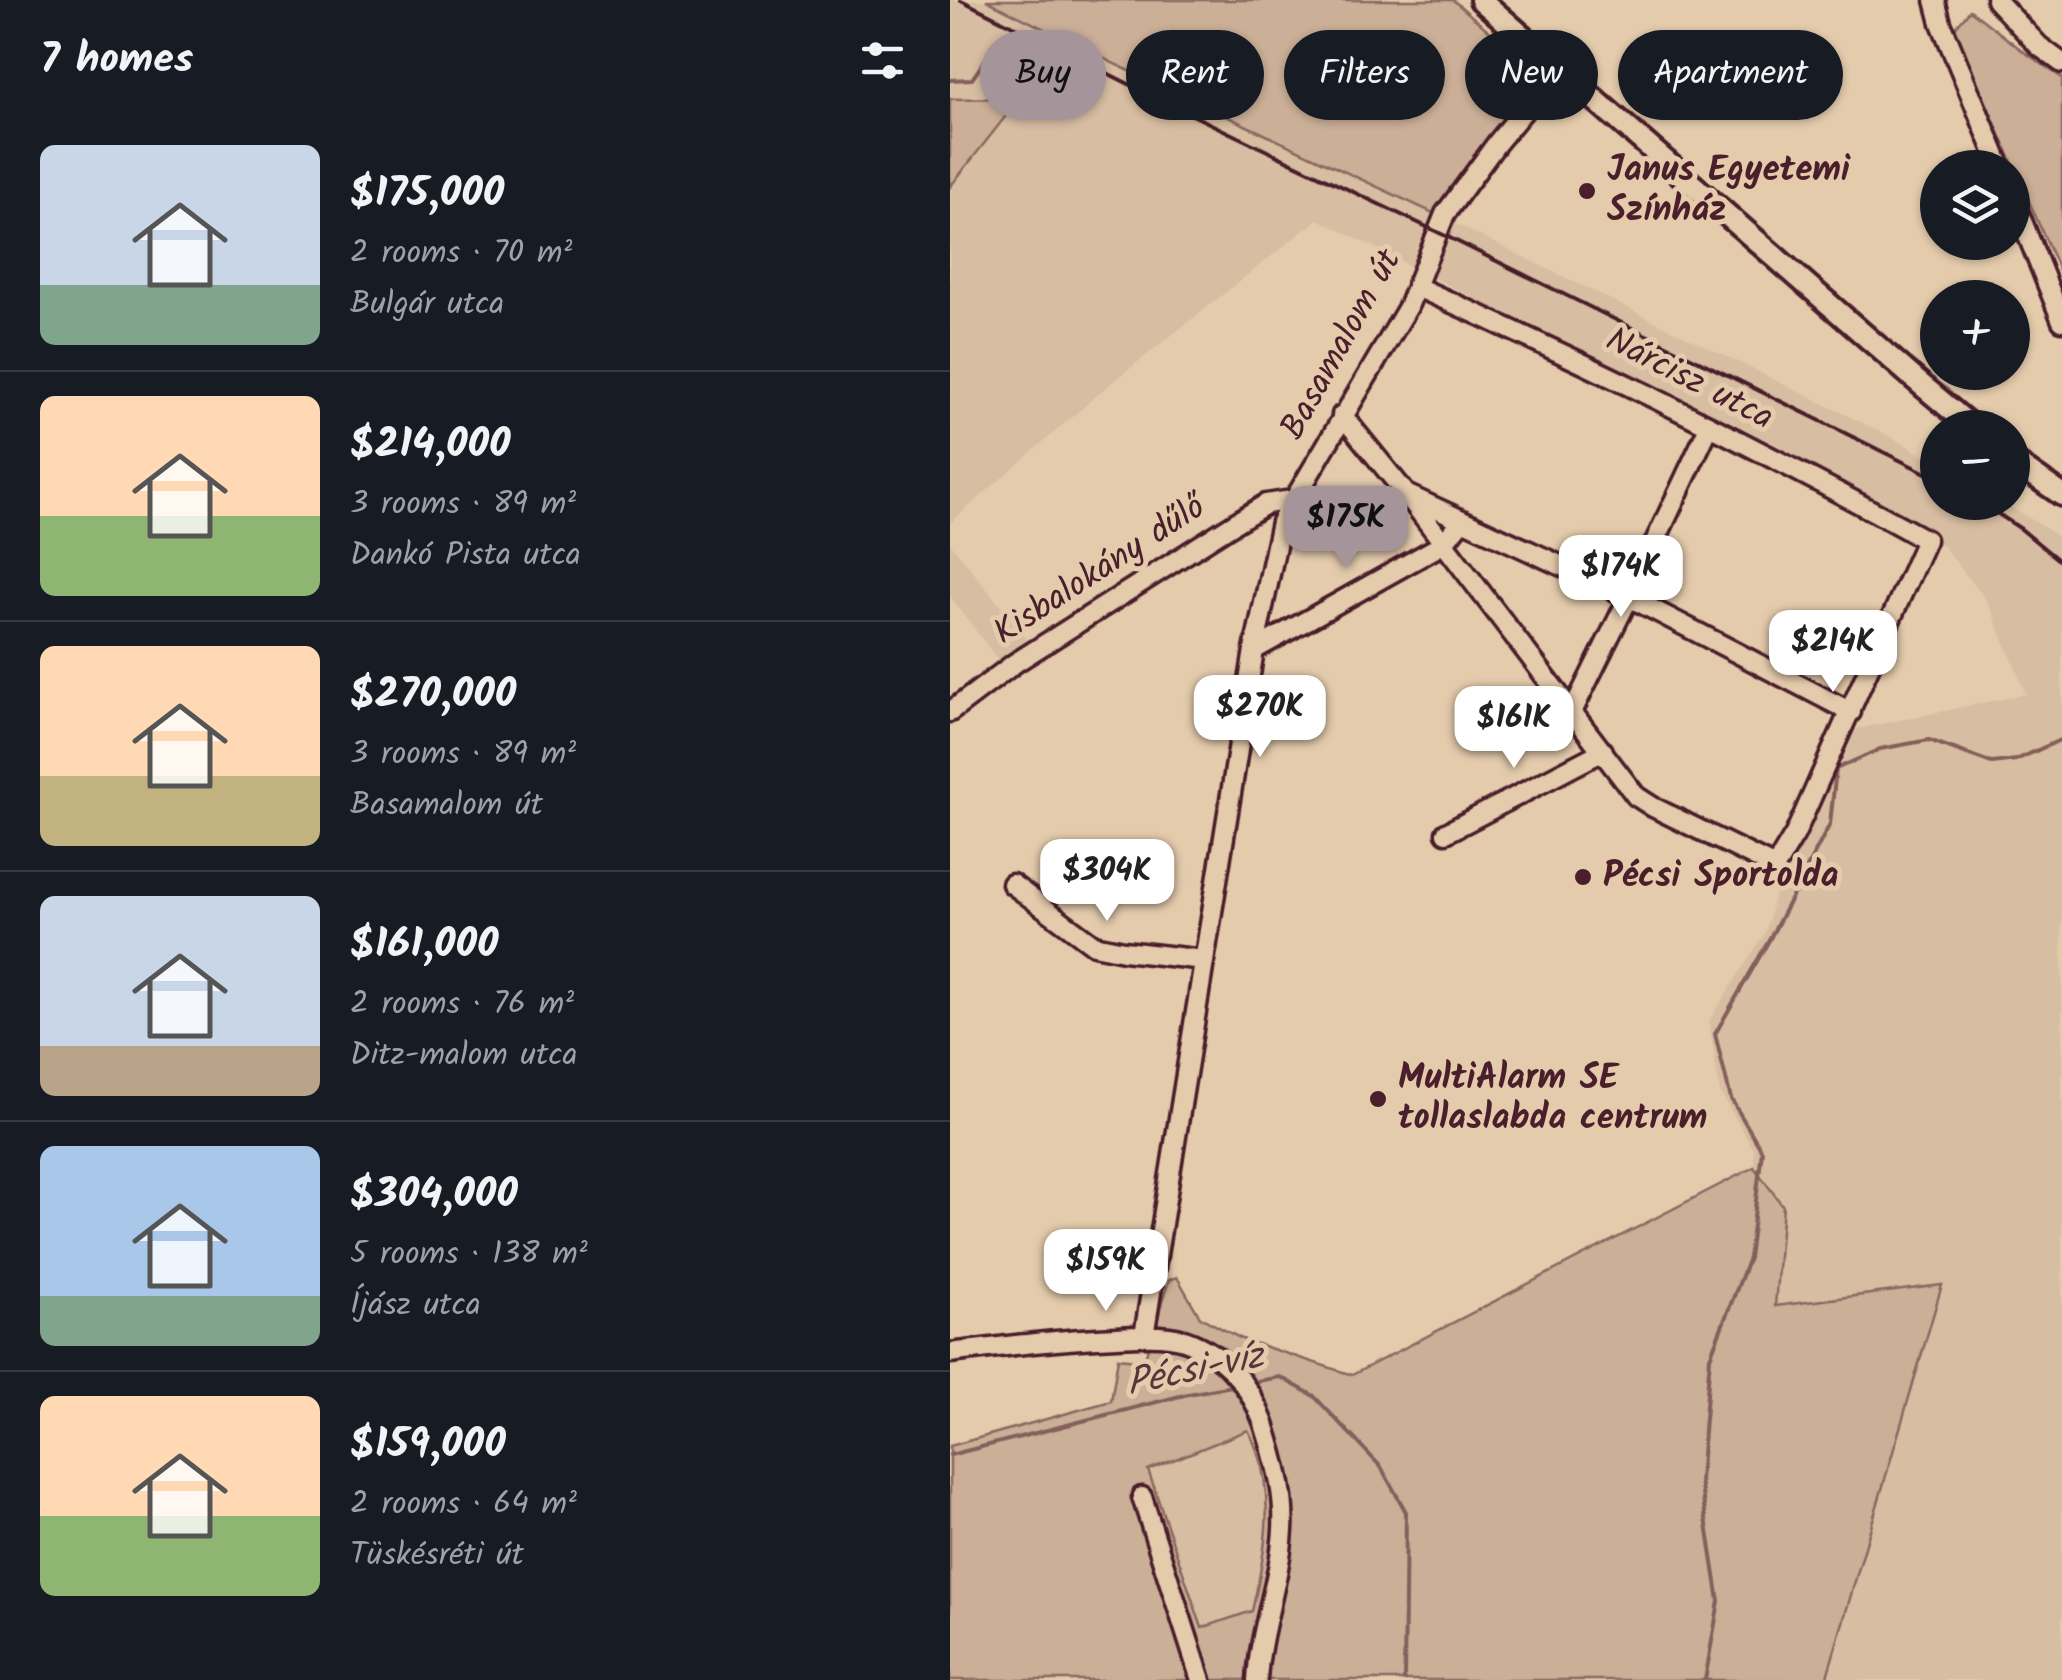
<!DOCTYPE html>
<meta charset="utf-8">
<style>
:root{--surface:#171b24;--page:#20242c;--text:#f1f3f6;--muted:#9ea1a6;--line:#363941;--accent:#a6949b}
body{margin:0;font-family:Kalam,sans-serif;background:var(--page);color:var(--text);height:100vh;display:flex;flex-direction:column;font-size:38px;white-space:nowrap}
*{box-sizing:border-box;margin:0}
p{font-size:32px;color:var(--muted)}
.icon{flex:none;width:55px;height:55px;fill:none;stroke:currentColor;stroke-width:2;stroke-linecap:round;stroke-linejoin:round}
.map{position:relative;flex:1;overflow:hidden}
.details{display:flex;flex-direction:column;background:var(--surface);width:950px}
.details>*{flex:none}
.banner{position:absolute;left:30px;top:30px;width:930px;height:90px;display:flex;gap:20px}
.fabs{position:absolute;left:970px;top:150px;display:grid;gap:20px}
.fabs a{display:grid;place-items:center;width:110px;height:110px;border-radius:50%;background:var(--surface);box-shadow:0 2px 8px #0004;font-size:50px}
.price{position:absolute;translate:-50% -85px;padding:0 22px;border-radius:20px;background:#fff;color:#222;font-size:32px;line-height:65px;filter:drop-shadow(0 2px 5px #0008)}
.price::after{content:'';position:absolute;left:50%;top:60px;width:30px;height:22px;margin-left:-15px;background:inherit;clip-path:polygon(0 0,100% 0,50% 100%)}
.price.on{background:var(--accent);color:#111}
ul{padding:0;list-style:none}
li{display:flex;align-items:center;gap:30px;height:250px;padding:0 40px}
li+li{border-top:2px solid var(--line)}
li span{display:grid;place-items:center;flex:none;width:280px;height:200px;border-radius:15px;color:#555}
li>.icon{margin-inline-start:auto}
span .icon{width:120px;height:120px;fill:#fffc;stroke-width:1}
li b{font-size:42px}
h2{display:flex;justify-content:space-between;align-items:center;height:120px;padding:0 40px;font-size:42px}
.pill{padding:0 35px;border-radius:45px;background:var(--surface);box-shadow:0 2px 8px #0004;font-size:35px;line-height:90px}
.pill.on{background:var(--accent);color:#111}
main{display:flex;flex:1;min-height:0}
.map>svg:first-child{display:block}
.built{fill:#d7bda1}
.green{fill:#cbaf97;stroke:#8a6761;stroke-width:2.5;fill-rule:evenodd}
.lines{fill:none;stroke-linecap:round;stroke-linejoin:round}
.stream{stroke:#845f5b;stroke-width:4}
.minor-casing{stroke:#4a1f2b;stroke-width:25}
.major-casing{stroke:#4a1f2b;stroke-width:28}
.minor{stroke:#e4cbac;stroke-width:18}
.major{stroke:#e4cbac;stroke-width:20}
.rail{stroke:#4a1f2b;stroke-width:4}
.poi-dot{fill:#4a1f2b;stroke:#e4cbac;stroke-width:4}
.labels{text-anchor:middle;dominant-baseline:central;stroke-width:10;stroke-linejoin:round;paint-order:stroke}
.poi-label{font-size:35px;font-weight:bold;fill:#4a1f2b;stroke:#e4cbac;text-anchor:start}
.street-label{font-size:35px;fill:#4a1f2b;stroke:#e4cbac}
.water-label{font-size:38px;font-style:italic;fill:#5d343b;stroke:#e4cbac}
</style>
<main>
<section class="details">
<h2>7 homes<svg class="icon" aria-label="filters" viewBox="0 0 24 24"><path d="M4 7h16M4 17h16"/><circle cx="9" cy="7" r="2"/><circle cx="15" cy="17" r="2"/></svg></h2>
<ul>
<li><span style="background:linear-gradient(#c9d6e8 70%,#7fa58c 0)"><svg class="icon" aria-label="home" viewBox="0 0 24 24"><path d="M3 11l9-7 9 7M6 9v11h12V9"/></svg></span><div><b>$175,000</b><p>2 rooms · 70 m²</p><p>Bulgár utca</p></div></li>
<li><span style="background:linear-gradient(#ffd9b3 60%,#8fb573 0)"><svg class="icon" aria-label="home" viewBox="0 0 24 24"><path d="M3 11l9-7 9 7M6 9v11h12V9"/></svg></span><div><b>$214,000</b><p>3 rooms · 89 m²</p><p>Dankó Pista utca</p></div></li>
<li><span style="background:linear-gradient(#ffd9b3 65%,#c2b280 0)"><svg class="icon" aria-label="home" viewBox="0 0 24 24"><path d="M3 11l9-7 9 7M6 9v11h12V9"/></svg></span><div><b>$270,000</b><p>3 rooms · 89 m²</p><p>Basamalom út</p></div></li>
<li><span style="background:linear-gradient(#c9d6e8 75%,#b9a48a 0)"><svg class="icon" aria-label="home" viewBox="0 0 24 24"><path d="M3 11l9-7 9 7M6 9v11h12V9"/></svg></span><div><b>$161,000</b><p>2 rooms · 76 m²</p><p>Ditz-malom utca</p></div></li>
<li><span style="background:linear-gradient(#a9c7e8 75%,#7fa58c 0)"><svg class="icon" aria-label="home" viewBox="0 0 24 24"><path d="M3 11l9-7 9 7M6 9v11h12V9"/></svg></span><div><b>$304,000</b><p>5 rooms · 138 m²</p><p>Íjász utca</p></div></li>
<li><span style="background:linear-gradient(#ffd9b3 60%,#8fb573 0)"><svg class="icon" aria-label="home" viewBox="0 0 24 24"><path d="M3 11l9-7 9 7M6 9v11h12V9"/></svg></span><div><b>$159,000</b><p>2 rooms · 64 m²</p><p>Tüskésréti út</p></div></li>
</ul>
</section>
<div class="map">
<svg width="1112" height="1680" viewBox="0 0 1112 1680">
<rect width="100%" height="100%" fill="#e4cbac"/>
<filter id="ink" filterUnits="userSpaceOnUse"><feTurbulence type="fractalNoise" baseFrequency=".01" numOctaves="2"/><feDisplacementMap in="SourceGraphic" scale="20" xChannelSelector="R" yChannelSelector="G"/><feConvolveMatrix kernelMatrix="1 2 1 2 8 2 1 2 1" color-interpolation-filters="sRGB"/></filter>
<g filter="url(#ink)">
<!-- built -->
<path class="built" d="M 0,0 L 36,0 L 167,65 L 483,213 L 933,433 L 987,463 L 988,502 L 1055,503 L 1101,532 L 1112,542 L 1112,1680 L 876,1680 L 992,1286 L 825,1306 L 833,1206 L 804,1167 L 804,1150 L 770,1092 L 759,1021 L 815,933 L 831,872 L 902,730 L 1076,694 L 1038,602 L 993,546 L 932,505 L 368,219 L 155,388 L 0,523 L 0,187 L 69,99 L 0,99 Z
M 0,543 L 79,642 L 51,664 L 0,596 Z
M 299,1430 L 307,1447 L 317,1500 L 313,1565 L 302,1611 L 252,1628 L 198,1470 Z"/>
<!-- green -->
<path class="green" d="M 36,0 L 503,0 L 587,72 L 483,213 L 167,65 Z
M 1020,10 L 1073,51 L 1112,78 L 1112,277 L 1004,29 Z
M 70,98 L 0,187 L 0,99 Z
M 804,1167 L 833,1206 L 825,1306 L 992,1285 L 876,1680 L 0,1680 L 0,1446 L 161,1401 L 168,1358 L 194,1361 L 219,1280 L 227,1277 L 250,1317 L 292,1339 L 402,1375 ZM 298,1430 C 328,1486 316,1552 302,1611 L 252,1628 L 198,1470 Z"/>
<g class="lines">
<!-- stream -->
<path class="stream" d="M 0,80 L 22,79 L 38,56
M 302,1382 L 330,1377 L 364,1396 L 431,1467 L 456,1512 L 454,1680
M 0,1455 L 238,1394 L 287,1385
M 755,1680 L 769,1601 L 750,1480 L 760,1357 L 799,1258 L 812,1151 L 781,1099 L 765,1034 L 818,942 L 880,824 L 886,769 L 930,749 L 979,740 L 1042,763 L 1066,760 L 1112,739"/>
<defs>
<path id="minor" d="M 985,0 L 991,23 L 1051,168
M 1046,0 L 1089,46 L 1112,63
M 1062,196 L 1112,321
M 392,415 L 457,495 L 686,796 L 703,807 L 825,867 L 845,834 L 976,540 C 811,449 640,364 467,287
M 458,495 L 679,597 L 901,712
M 304,650 L 493,544 L 512,520
M 623,710 L 679,597 L 759,427
M 0,712 L 65,663 L 288,521 L 316,504 L 342,500
M 496,833 L 653,751
M 62,884 L 144,945 L 174,951 L 254,960
M 194,1336 L 304,650 L 331,522 L 458,307 L 495,214 L 547,143 L 609,68
M 0,1353 C 55,1346 111,1339 167,1337 C 191,1336 219,1333 242,1343 C 284,1361 308,1398 319,1440 C 328,1470 335,1499 333,1530 C 330,1581 310,1629 307,1680
M 192,1497 L 251,1680"/>
<path id="major" d="M 531,0 L 967,381 L 1023,428
M 1062,460 L 1112,495"/>
</defs>
<!-- minor casing -->
<use href="#minor" class="minor-casing"/>
<!-- major casing -->
<use href="#major" class="major-casing"/>
<!-- minor -->
<use href="#minor" class="minor"/>
<!-- major -->
<use href="#major" class="major"/>
<!-- rail -->
<path class="rail" d="M 11,0 L 219,104 L 500,238 L 988,479
M 1030,502 L 1071,529 L 1112,563"/>
</g>
</g>
<!-- markers -->
<g class="poi-dot">
<circle cx="637" cy="191" r="10"/>
<circle cx="633" cy="877" r="10"/>
<circle cx="428" cy="1099" r="10"/>
</g>
<g class="labels">
<!-- poi labels -->
<g class="poi-label">
<text x="657" y="171">Janus Egyetemi<tspan x="657" dy="40">Színház</tspan></text>
<text x="653" y="877">Pécsi Sportolda</text>
<text x="448" y="1079">MultiAlarm SE<tspan x="448" dy="40">tollaslabda centrum</tspan></text>
</g>
<!-- street labels -->
<g class="street-label">
<text transform="translate(392 345) rotate(-61)">Basamalom út</text>
<text transform="translate(739 380) rotate(27)">Nárcisz utca</text>
<text transform="translate(150 571) rotate(-33)">Kisbalokány dűlő</text>
</g>
<!-- water labels -->
<g class="water-label">
<text transform="translate(245 1371) rotate(-12)">Pécsi-víz</text>
</g>
</g>
</svg>
<div class="fabs">
<a><svg class="icon" aria-label="layers" viewBox="0 0 24 24"><path d="M12 4l9 5-9 5-9-5zM3 14l9 5 9-5"/></svg></a>
<a>+</a>
<a>−</a>
</div>
<b class="price on" style="left:396px;top:571px">$175K</b>
<b class="price" style="left:671px;top:620px">$174K</b>
<b class="price" style="left:883px;top:695px">$214K</b>
<b class="price" style="left:310px;top:760px">$270K</b>
<b class="price" style="left:564px;top:771px">$161K</b>
<b class="price" style="left:157px;top:924px">$304K</b>
<b class="price" style="left:156px;top:1314px">$159K</b>
<div class="banner">
<a class="pill on">Buy</a>
<a class="pill">Rent</a>
<a class="pill">Filters</a>
<a class="pill">New</a>
<a class="pill">Apartment</a>
</div>
</div>
</main>
